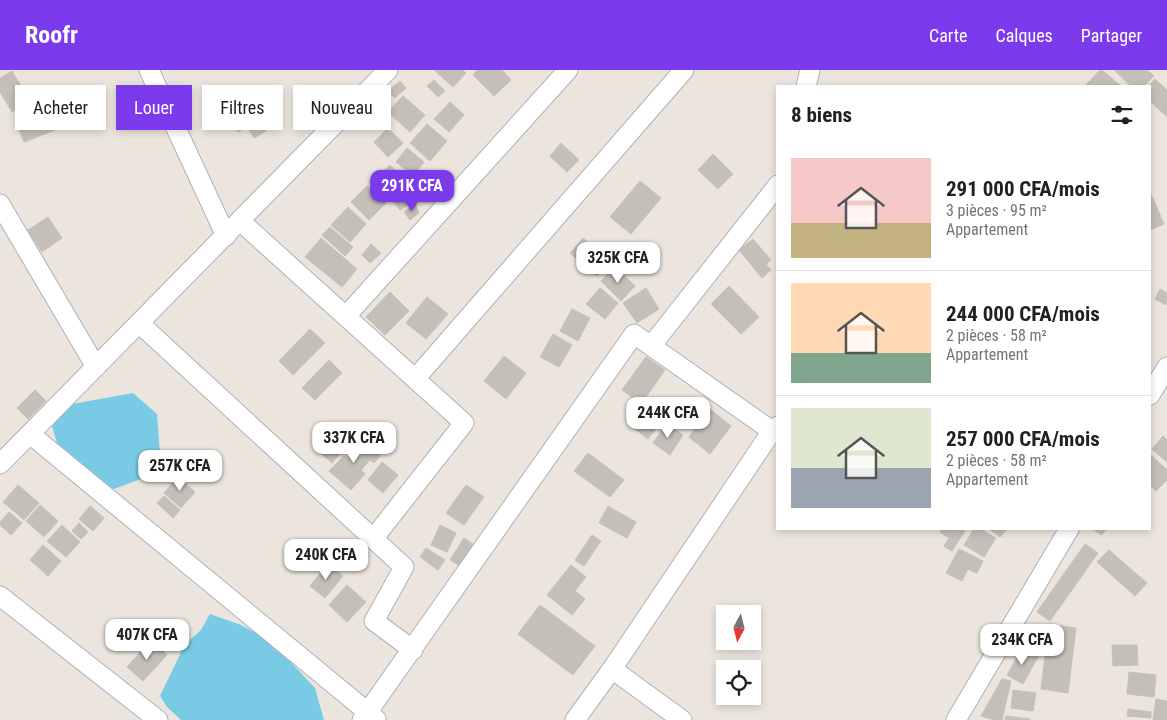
<!DOCTYPE html>
<html lang="fr">
<meta charset="utf-8">
<style>
:root{--surface:#fff;--page:#f2f2f2;--text:#202124;--muted:#757577;--line:#e0e0e0;--accent:#7c3aed}
body{margin:0;font-family:"Roboto Condensed",sans-serif;background:var(--page);color:var(--text);height:100vh;display:flex;flex-direction:column;font-size:19px;white-space:nowrap}
*{box-sizing:border-box;margin:0}
p{font-size:16px;color:var(--muted)}
.icon{flex:none;width:28px;height:28px;fill:none;stroke:currentColor;stroke-width:2;stroke-linecap:round;stroke-linejoin:round}
.map{position:relative;flex:1;overflow:hidden}
.drawer{position:absolute;left:776px;top:15px;width:375px;height:445px;display:flex;flex-direction:column;background:var(--surface);border-radius:0px;box-shadow:0 2px 8px #0003}
.drawer>*{flex:none}
.guide{position:absolute;left:15px;top:15px;width:475px;height:45px;display:flex;gap:10px}
.needle{width:32px;rotate:187deg}
.buttons{position:absolute;left:716px;top:535px;display:grid;gap:10px}
.buttons a{display:grid;place-items:center;width:45px;height:45px;border-radius:0px;background:var(--surface);box-shadow:0 2px 8px #0003;font-size:25px}
.price{position:absolute;translate:-50% -42px;padding:0 11px;border-radius:10px;background:#fff;color:#222;font-size:16px;line-height:32px;filter:drop-shadow(0 1px 2px #0008)}
.price::after{content:'';position:absolute;left:50%;top:30px;width:15px;height:11px;margin-left:-8px;background:inherit;clip-path:polygon(0 0,100% 0,50% 100%)}
.price.current{background:var(--accent);color:#fff}
ul{padding:0;list-style:none}
li{display:flex;align-items:center;gap:15px;height:125px;padding:0 15px}
li+li{border-top:1px solid var(--line)}
li span{display:grid;place-items:center;flex:none;width:140px;height:100px;border-radius:0px;color:#555}
li>.icon{margin-inline-start:auto}
span .icon{width:60px;height:60px;fill:#fffc;stroke-width:1}
li b{font-size:21px}
h2{display:flex;justify-content:space-between;align-items:center;height:60px;padding:0 15px;font-size:21px}
.tag{padding:0 18px;border-radius:0px;background:var(--surface);box-shadow:0 2px 8px #0003;font-size:18px;line-height:45px}
.tag.current{background:var(--accent);color:#fff}
header{display:flex;align-items:center;gap:30px;box-sizing:border-box;height:70px;padding:0 25px;background:var(--accent);color:#fff}
header strong{font-size:24px}
nav{display:flex;gap:28px;margin-inline-start:auto;font-size:18px}
.map>svg:first-child{display:block}
.water{fill:#79cbe5}
.building{fill:#c4bfb9;stroke:#c6c1b7}
.lines{fill:none;stroke-linecap:round;stroke-linejoin:round}
.street-casing{stroke:#aeb0ba;stroke-width:21}
.street{stroke:#fff;stroke-width:19}
</style>
<header>
<strong>Roofr</strong>
<nav><a>Carte</a><a>Calques</a><a>Partager</a></nav>
</header>
<div class="map">
<svg width="1167" height="650" viewBox="0 0 1167 650">
<rect width="100%" height="100%" fill="#ebe5de"/>
<!-- water -->
<path class="water" d="M 133,323 L 157,344 L 160,383 L 146,407 L 114,419 L 100,412 L 57,373 L 52,356 L 72,334 Z
M 210,544 L 241,555 L 271,571 L 315,618 L 324,650 L 181,650 L 167,637 L 160,626 L 185,574 L 201,560 Z"/>
<!-- building -->
<path class="building" d="M 436,0 L 463,0 L 466,3 L 453,17 L 435,1 Z
M 477,0 L 502,0 L 511,10 L 494,26 L 473,5 Z
M 1100,0 L 1102,0 L 1121,16 L 1085,16 Z
M 1114,0 L 1147,0 L 1154,6 L 1144,16 L 1131,16 Z
M 12,1 L 30,31 L 12,42 L 0,22 L 0,8 Z
M 1155,9 L 1167,20 L 1167,47 L 1150,31 L 1150,16 L 1148,16 Z
M 434,10 L 445,21 L 438,27 L 427,16 Z
M 400,11 L 406,18 L 395,28 L 388,21 Z
M 247,26 L 261,48 L 238,62 L 224,41 Z
M 403,26 L 425,45 L 410,62 L 388,42 Z
M 450,32 L 464,45 L 449,62 L 434,49 Z
M 50,47 L 55,60 L 24,72 L 19,59 Z
M 260,51 L 266,61 L 254,68 L 248,58 Z
M 427,54 L 447,71 L 430,91 L 410,73 Z
M 388,58 L 403,73 L 388,87 L 374,72 Z
M 561,73 L 579,90 L 567,102 L 550,86 Z
M 407,78 L 424,92 L 413,106 L 396,92 Z
M 713,84 L 733,104 L 718,119 L 698,100 Z
M 390,95 L 410,115 L 391,132 L 372,112 Z
M 640,111 L 661,128 L 631,164 L 610,147 Z
M 367,116 L 386,133 L 369,150 L 351,132 Z
M 1150,122 L 1164,154 L 1150,160 Z
M 407,124 L 412,132 L 400,140 L 394,132 Z
M 415,134 L 419,143 L 410,150 L 404,142 Z
M 348,137 L 366,154 L 350,172 L 331,155 Z
M 48,147 L 62,168 L 42,182 L 28,160 Z
M 330,157 L 353,177 L 345,186 L 322,165 Z
M 321,168 L 357,199 L 342,217 L 305,187 Z
M 583,168 L 610,191 L 597,206 L 570,183 Z
M 753,169 L 771,190 L 766,194 L 771,200 L 762,208 L 739,180 Z
M 371,174 L 381,183 L 370,193 L 362,185 Z
M 615,197 L 635,216 L 621,231 L 601,211 Z
M 729,216 L 759,247 L 741,264 L 711,234 Z
M 600,218 L 618,233 L 605,249 L 586,234 Z
M 646,218 L 659,239 L 637,253 L 623,233 Z
M 1160,219 L 1167,223 L 1166,235 L 1155,229 Z
M 390,222 L 409,241 L 385,265 L 366,247 Z
M 427,227 L 448,244 L 426,269 L 406,253 Z
M 572,239 L 590,248 L 578,271 L 560,261 Z
M 310,259 L 325,273 L 293,305 L 279,291 Z
M 553,264 L 572,275 L 559,297 L 540,287 Z
M 504,286 L 526,303 L 506,329 L 484,311 Z
M 646,287 L 665,300 L 641,334 L 622,320 Z
M 329,290 L 342,303 L 315,330 L 302,318 Z
M 35,320 L 46,331 L 28,349 L 17,338 Z
M 710,339 L 731,356 L 710,384 L 689,367 Z
M 648,340 L 662,351 L 648,369 L 634,358 Z
M 335,352 L 353,368 L 332,393 L 314,377 Z
M 666,354 L 683,365 L 670,385 L 653,373 Z
M 1163,366 L 1167,370 L 1167,392 L 1152,379 Z
M 359,367 L 380,386 L 374,393 L 370,390 L 361,400 L 365,404 L 351,420 L 329,401 L 344,386 L 347,388 L 356,378 L 352,375 Z
M 588,383 L 624,410 L 610,427 L 574,401 Z
M 1150,384 L 1167,400 L 1167,410 L 1156,421 L 1150,415 Z
M 382,392 L 398,405 L 383,423 L 368,410 Z
M 178,407 L 195,422 L 181,438 L 164,423 Z
M 18,415 L 39,433 L 24,450 L 3,432 Z
M 466,415 L 484,427 L 464,455 L 446,443 Z
M 164,426 L 180,440 L 173,448 L 157,433 Z
M 40,435 L 58,451 L 44,467 L 26,451 Z
M 90,436 L 104,448 L 93,461 L 79,449 Z
M 608,436 L 636,452 L 627,468 L 599,453 Z
M 9,442 L 22,453 L 11,465 L 0,455 L 0,452 Z
M 79,453 L 88,462 L 81,469 L 72,461 Z
M 62,455 L 80,472 L 66,487 L 47,471 Z
M 440,455 L 456,463 L 447,482 L 431,475 Z
M 942,459 L 966,459 L 952,481 L 944,476 L 949,468 L 940,462 Z
M 974,459 L 980,459 L 996,468 L 984,487 L 964,475 Z
M 989,459 L 1007,459 L 1000,467 Z
M 1092,459 L 1106,459 L 1102,465 Z
M 592,465 L 601,471 L 584,496 L 575,490 Z
M 464,468 L 480,479 L 460,496 L 450,490 Z
M 1085,474 L 1098,483 L 1050,551 L 1037,542 Z
M 43,475 L 61,491 L 48,506 L 30,490 Z
M 426,478 L 445,490 L 438,500 L 420,487 Z
M 959,479 L 983,491 L 977,503 L 968,499 L 962,511 L 946,503 Z
M 1109,480 L 1147,513 L 1135,526 L 1097,492 Z
M 328,494 L 343,506 L 325,528 L 310,516 Z
M 571,495 L 586,507 L 575,521 L 585,529 L 572,545 L 547,525 Z
M 347,515 L 366,532 L 347,552 L 329,535 Z
M 540,535 L 595,576 L 573,605 L 518,564 Z
M 1049,554 L 1076,558 L 1068,623 L 1041,619 Z
M 151,570 L 167,585 L 143,611 L 127,597 Z
M 1112,575 L 1137,575 L 1138,595 L 1113,596 Z
M 1022,578 L 1038,587 L 1023,614 L 1007,605 Z
M 1129,602 L 1156,605 L 1154,627 L 1127,624 Z
M 1002,609 L 1011,611 L 1002,650 L 994,650 L 981,646 Z
M 1013,620 L 1036,623 L 1033,641 L 1011,638 Z
M 1156,629 L 1167,631 L 1167,650 L 1153,650 Z
M 1128,639 L 1151,642 L 1151,648 L 1127,646 Z
M 1006,646 L 1030,649 L 1029,650 L 1005,650 Z"/>
<g class="lines">
<defs>
<path id="street" d="M 149,0 L 226,166
M 806,16 L 810,0
M 0,134 L 96,297
M 240,151 L 464,353 L 373,469
M 346,246 L 568,0
M 139,253 L 404,497 L 374,551 L 413,580
M 651,276 L 778,115
M 415,309 L 684,0
M 1150,325 L 1167,297
M 30,364 L 376,649
M 0,394 L 388,0
M 0,526 L 158,650
M 612,599 L 682,650
M 362,650 L 634,264 L 772,361
M 575,650 L 612,599 L 772,361 L 778,356
M 956,650 L 1069,459"/>
</defs>
<!-- street casing -->
<use href="#street" class="street-casing"/>
<!-- street -->
<use href="#street" class="street"/>
</g>
</svg>
<div class="buttons">
<a><svg class="needle" viewBox="-14 -14 28 28"><path d="M0-13l5 13h-10z" fill="#e53935"/><path d="M0 13l5-13h-10z" fill="#757577"/></svg></a>
<a><svg class="icon" aria-label="locate" viewBox="0 0 24 24"><circle cx="12" cy="12" r="6"/><path d="M12 2v4M12 18v4M2 12h4M18 12h4"/></svg></a>
</div>
<b class="price current" style="left:412px;top:142px">291K CFA</b>
<b class="price" style="left:618px;top:214px">325K CFA</b>
<b class="price" style="left:668px;top:369px">244K CFA</b>
<b class="price" style="left:354px;top:394px">337K CFA</b>
<b class="price" style="left:180px;top:422px">257K CFA</b>
<b class="price" style="left:326px;top:511px">240K CFA</b>
<b class="price" style="left:147px;top:591px">407K CFA</b>
<b class="price" style="left:1022px;top:596px">234K CFA</b>
<div class="guide">
<a class="tag">Acheter</a>
<a class="tag current">Louer</a>
<a class="tag">Filtres</a>
<a class="tag">Nouveau</a>
</div>
<section class="drawer">
<h2>8 biens<svg class="icon" aria-label="filters" viewBox="0 0 24 24"><path d="M4 7h16M4 17h16"/><circle cx="9" cy="7" r="2"/><circle cx="15" cy="17" r="2"/></svg></h2>
<ul>
<li><span style="background:linear-gradient(#f6c9c9 65%,#c2b280 0)"><svg class="icon" aria-label="home" viewBox="0 0 24 24"><path d="M3 11l9-7 9 7M6 9v11h12V9"/></svg></span><div><b>291 000 CFA/mois</b><p>3 pièces · 95 m²</p><p>Appartement</p></div></li>
<li><span style="background:linear-gradient(#ffd9b3 70%,#7fa58c 0)"><svg class="icon" aria-label="home" viewBox="0 0 24 24"><path d="M3 11l9-7 9 7M6 9v11h12V9"/></svg></span><div><b>244 000 CFA/mois</b><p>2 pièces · 58 m²</p><p>Appartement</p></div></li>
<li><span style="background:linear-gradient(#dfe7d0 60%,#9aa5b1 0)"><svg class="icon" aria-label="home" viewBox="0 0 24 24"><path d="M3 11l9-7 9 7M6 9v11h12V9"/></svg></span><div><b>257 000 CFA/mois</b><p>2 pièces · 58 m²</p><p>Appartement</p></div></li>
</ul>
</section>
</div>
